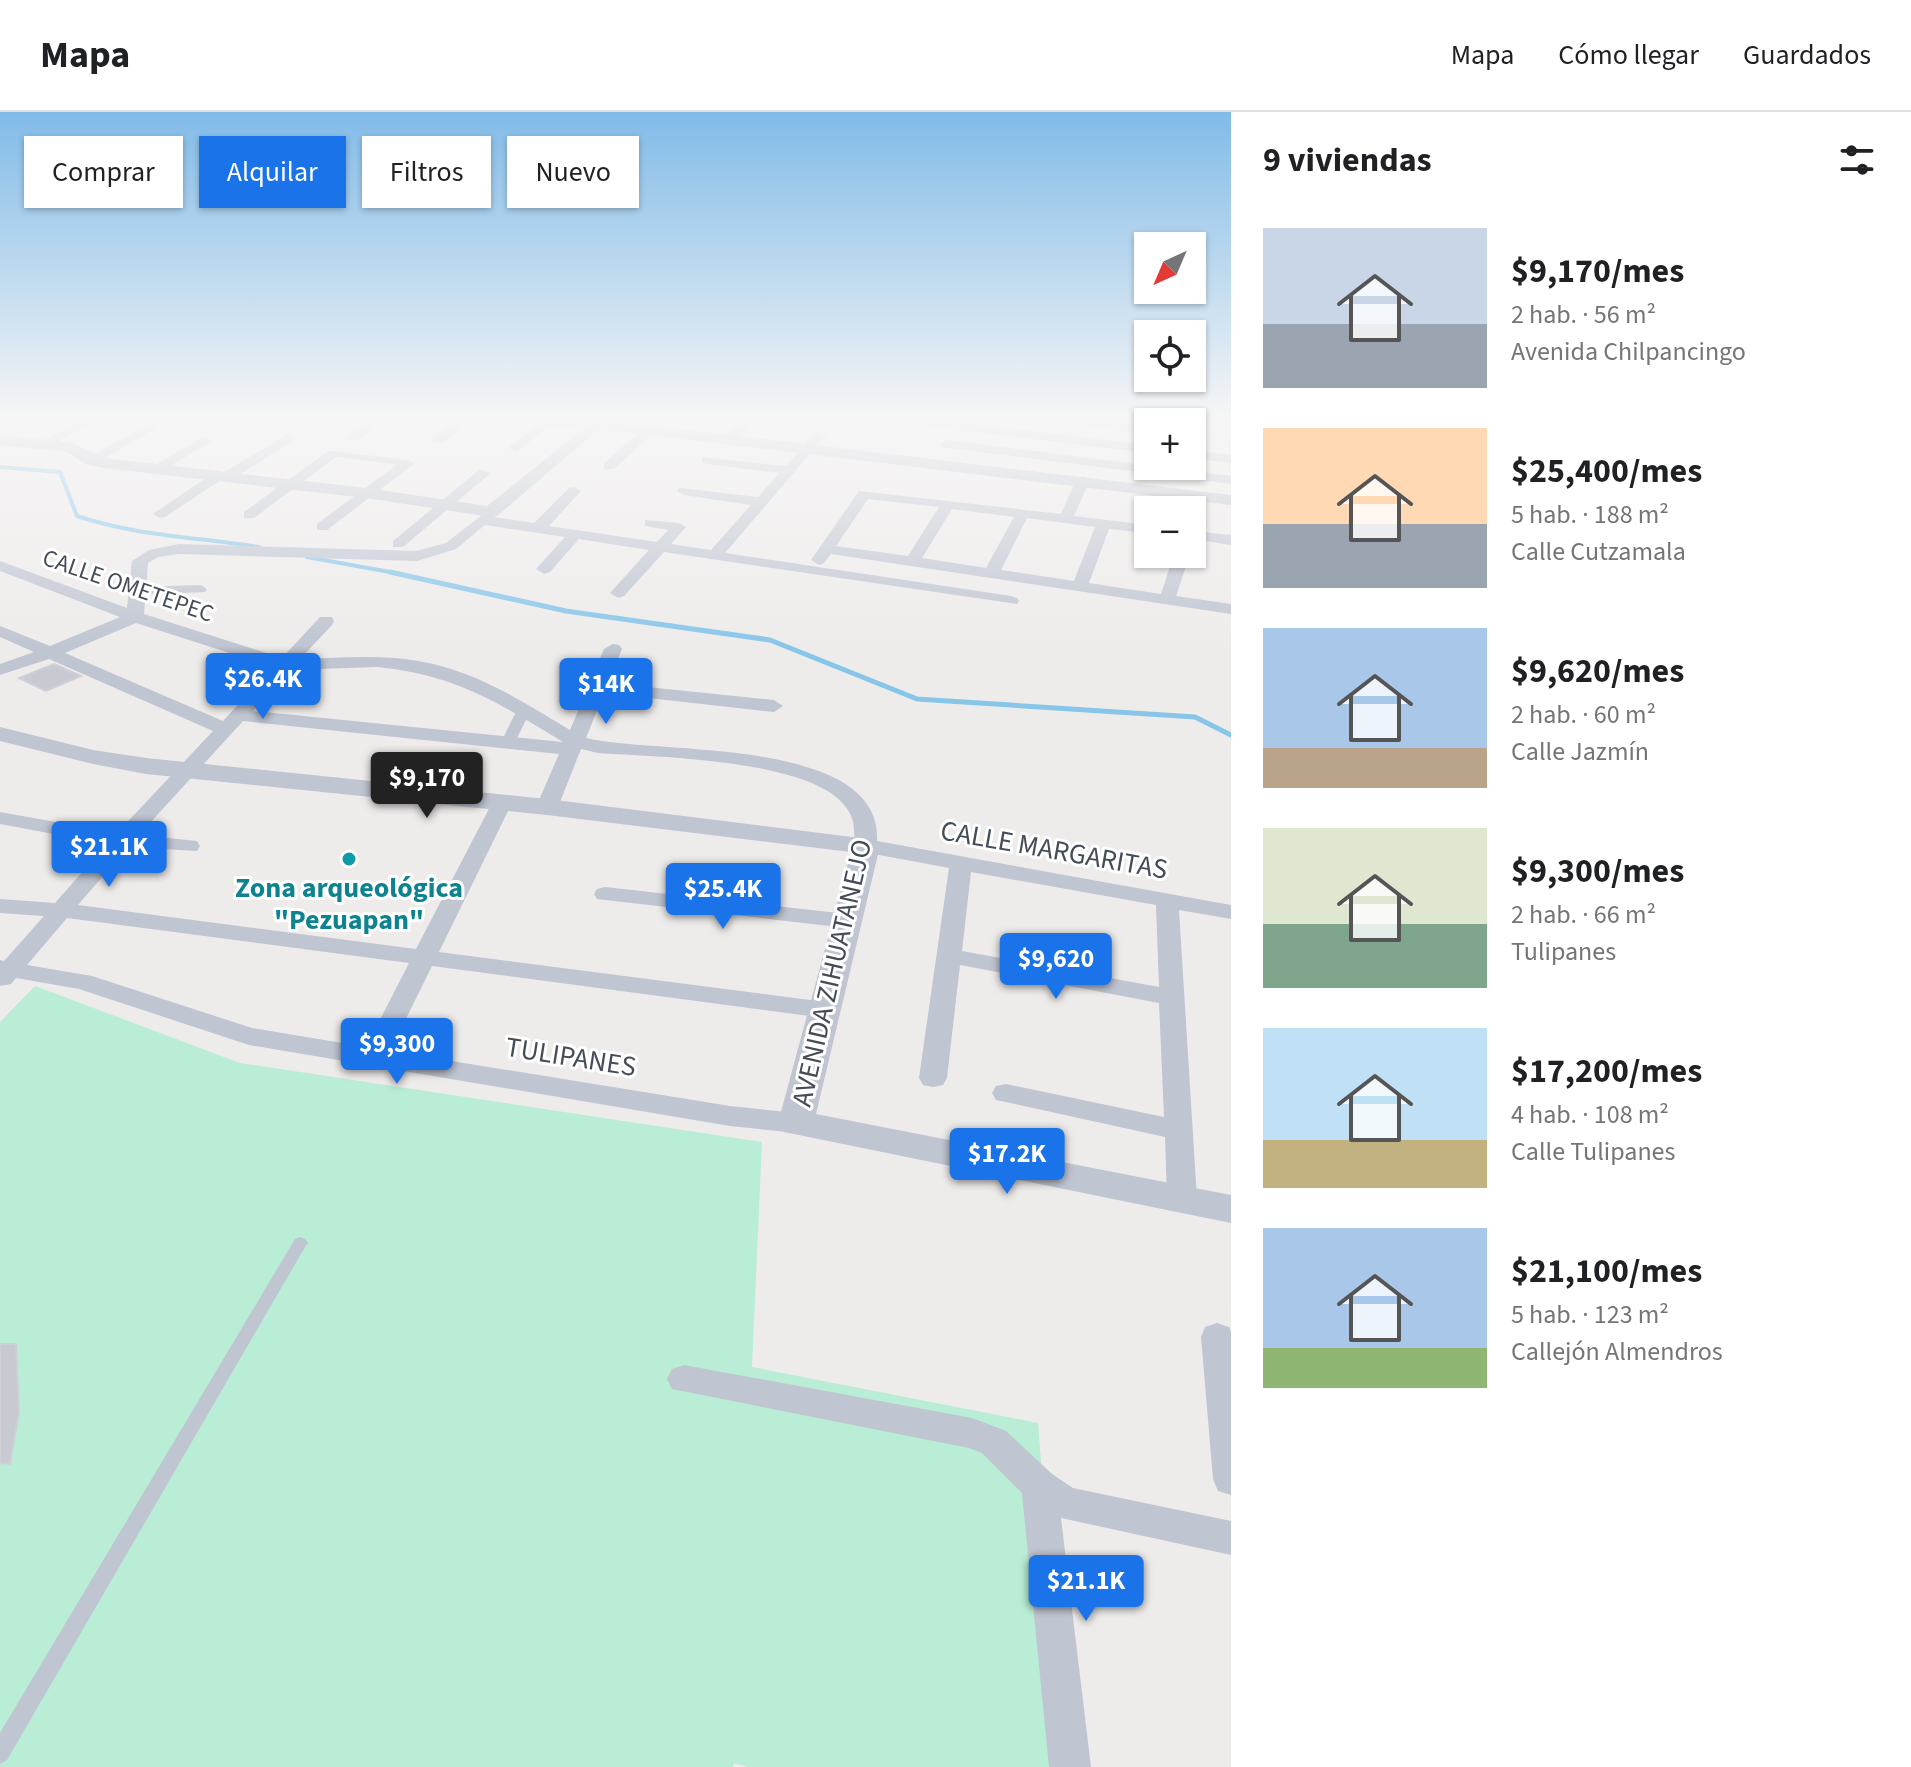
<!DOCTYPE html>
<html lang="es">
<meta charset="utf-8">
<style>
:root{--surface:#fff;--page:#f2f2f2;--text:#202124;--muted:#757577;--line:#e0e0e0;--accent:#1a73e8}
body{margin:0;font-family:"Source Sans 3",sans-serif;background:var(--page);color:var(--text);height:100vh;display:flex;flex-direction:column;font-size:30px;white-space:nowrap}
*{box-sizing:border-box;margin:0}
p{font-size:26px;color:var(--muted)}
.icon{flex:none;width:44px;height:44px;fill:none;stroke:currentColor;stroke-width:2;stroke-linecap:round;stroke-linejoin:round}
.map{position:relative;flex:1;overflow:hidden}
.drawer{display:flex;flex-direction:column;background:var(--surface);width:680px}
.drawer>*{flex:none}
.top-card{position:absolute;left:24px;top:24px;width:760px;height:72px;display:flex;gap:16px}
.needle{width:52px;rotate:224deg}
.tools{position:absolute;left:1134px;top:120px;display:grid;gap:16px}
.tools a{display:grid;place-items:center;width:72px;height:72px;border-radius:0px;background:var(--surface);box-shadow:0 2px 6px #0004;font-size:40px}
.price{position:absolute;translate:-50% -68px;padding:0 18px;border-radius:8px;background:var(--accent);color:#fff;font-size:26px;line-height:52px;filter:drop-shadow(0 2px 4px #0008)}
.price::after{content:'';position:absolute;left:50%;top:48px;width:24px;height:18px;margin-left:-12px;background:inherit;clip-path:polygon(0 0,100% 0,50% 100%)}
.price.on{background:#222;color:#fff}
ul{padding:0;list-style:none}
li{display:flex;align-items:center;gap:24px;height:200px;padding:0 32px}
li span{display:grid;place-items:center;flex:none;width:224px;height:160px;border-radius:0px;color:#555}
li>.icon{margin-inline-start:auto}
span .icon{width:96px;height:96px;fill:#fffc;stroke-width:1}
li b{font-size:34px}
h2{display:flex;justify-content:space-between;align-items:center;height:96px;padding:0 32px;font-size:34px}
.pill{padding:0 28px;border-radius:0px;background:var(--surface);box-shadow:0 2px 6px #0004;font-size:28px;line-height:72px}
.pill.on{background:var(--accent);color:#fff}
header{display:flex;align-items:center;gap:48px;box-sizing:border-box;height:112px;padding:0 40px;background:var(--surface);border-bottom:2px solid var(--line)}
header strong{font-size:38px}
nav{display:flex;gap:44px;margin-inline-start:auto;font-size:28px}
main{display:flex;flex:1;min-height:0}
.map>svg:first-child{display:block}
.green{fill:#b9edd5}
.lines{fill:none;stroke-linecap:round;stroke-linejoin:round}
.stream-far1{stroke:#87c5e9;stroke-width:4}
.stream{stroke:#87c5e9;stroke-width:5}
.building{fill:#c8cad1;stroke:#cfd0d7;stroke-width:2}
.service{fill:#bfc5d1;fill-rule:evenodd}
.pedestrian{fill:#bfc5d1;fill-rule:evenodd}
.minor{fill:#bfc5d1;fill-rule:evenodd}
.tertiary{fill:#bfc5d1;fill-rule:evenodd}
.culture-dot{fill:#0f9aa8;stroke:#fff;stroke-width:3}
.labels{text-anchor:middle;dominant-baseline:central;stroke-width:6;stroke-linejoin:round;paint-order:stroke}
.far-street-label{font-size:24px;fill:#444c58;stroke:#fff}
.street-label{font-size:28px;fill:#444c58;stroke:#fff}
.culture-label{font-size:28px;font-weight:bold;fill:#0d838f;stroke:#fff}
</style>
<header>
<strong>Mapa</strong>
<nav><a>Mapa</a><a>Cómo llegar</a><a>Guardados</a></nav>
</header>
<main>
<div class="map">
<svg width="1231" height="1655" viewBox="0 0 1231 1655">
<rect width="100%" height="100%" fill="#eeeceb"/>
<!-- green -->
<path class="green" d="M 35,874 L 240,951 L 762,1030 L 752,1255 L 1038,1311 L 1065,1655 L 747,1655 L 734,1651 L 733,1655 L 0,1655 L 0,910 Z"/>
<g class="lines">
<!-- stream-far1 -->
<path class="stream-far1" d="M 0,355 L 60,360 L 77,404 C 136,424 198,425 259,435
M 307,445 L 401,462"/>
<!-- stream -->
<path class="stream" d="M 390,460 L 566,499 L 770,528 L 917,587 L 1195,605 L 1231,623"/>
</g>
<!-- building -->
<path class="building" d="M 54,552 L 81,564 L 46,579 L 19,566 Z
M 0,1232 L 16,1232 L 19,1300 L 10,1352 L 0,1351 Z"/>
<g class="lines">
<!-- service -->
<path class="service" d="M 300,1125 L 305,1127 L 308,1131 L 305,1135 L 7,1648 L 0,1652 L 0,1621 L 295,1127 Z"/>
<!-- pedestrian -->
<path class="pedestrian" d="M 333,339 L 408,348 L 413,351 L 408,354 L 330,344 L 330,340 Z
M 201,473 L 207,477 L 205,480 L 136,483 L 130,479 L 136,475 Z
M 524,594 L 531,598 L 515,630 L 508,634 L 503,633 L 501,630 L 517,598 Z"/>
<!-- minor -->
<path class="minor" d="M 0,306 L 9,306 L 0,311 Z
M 85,306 L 101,306 L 48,335 L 37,332 Z
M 373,306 L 388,306 L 357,328 L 347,328 L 347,322 Z
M 460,306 L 474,306 L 443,331 L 433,331 L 433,325 Z
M 502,306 L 558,306 L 557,309 L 617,306 L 586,316 L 549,315 L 516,340 L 509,336 L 511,333 L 536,314 Z
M 656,306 L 667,308 L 614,357 L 604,357 L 604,351 Z
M 886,306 L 924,306 L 1148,333 L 1148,341 L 892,310 Z
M 1051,306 L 1087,306 L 1148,314 L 1148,322 L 1057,310 Z
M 740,308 L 750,311 L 735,330 L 725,330 L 724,327 Z
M 150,311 L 160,314 L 96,351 L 84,348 Z
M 816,319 L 827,322 L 725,441 L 1011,484 L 1017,486 L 1019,489 L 1017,492 L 664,440 L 624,484 L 618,486 L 610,481 L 649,438 L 579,427 L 550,460 L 544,462 L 536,457 L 565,425 L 485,413 L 456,437 L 417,449 L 179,442 L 158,445 L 148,451 L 144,502 L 282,546 L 320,505 L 332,505 L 334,509 L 332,513 L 300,547 C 339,546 379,542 418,549 C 474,558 522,589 570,618 L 604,537 L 613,532 L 619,533 L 622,537 L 608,571 L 774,588 L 783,594 L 774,600 L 604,581 L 586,626 C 651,643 883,623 877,729 L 1231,793 L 1231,807 L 1179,798 L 1197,1087 L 1193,1095 L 1182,1098 L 1171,1095 L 1167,1087 L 1165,1025 L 1006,990 L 996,988 L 992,981 L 996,974 L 1006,972 L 1164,1005 L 1159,891 L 960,853 L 947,966 L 943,973 L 933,975 L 923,973 L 919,966 L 949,756 L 858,739 C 850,725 860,713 845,694 C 810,647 655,645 598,641 L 581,637 L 558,695 L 547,701 L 536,695 L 559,642 L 243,609 L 139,723 L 197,729 L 200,734 L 197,739 L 128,735 L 78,793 L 416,837 L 492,691 L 495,687 L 509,687 L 512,691 L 439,840 L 825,890 L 834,892 L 838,898 L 834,904 L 825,906 L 432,854 L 390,939 L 730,994 L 796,1001 L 806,1004 L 810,1011 L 806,1018 L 796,1021 L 730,1014 L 249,933 L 79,877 L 16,866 L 11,872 L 0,874 L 0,848 L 4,849 L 44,804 L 0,801 L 0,787 L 55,791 L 107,732 L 0,712 L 0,700 L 117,721 L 213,619 L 49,547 L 0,563 L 0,552 L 34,540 L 0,525 L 0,514 L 50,534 L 120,505 L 0,459 L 0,449 L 127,496 L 132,449 L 149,438 L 179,432 L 416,439 L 446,431 L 491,396 L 498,400 L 494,405 L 534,411 L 569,376 L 574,375 L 581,379 L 549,414 L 657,430 L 668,418 L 645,414 L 645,408 L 679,411 L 686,415 L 671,432 L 711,438 L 751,393 L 684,383 L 677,379 L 679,376 L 758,385 L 779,361 L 707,352 L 702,351 L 702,345 L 786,354 ZM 136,511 L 273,555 L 223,609 L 65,541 ZM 377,555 C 456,563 497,590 563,630 L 253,599 L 290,558 ZM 971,760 L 1156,793 L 1159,875 L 962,839 ZM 67,806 L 409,851 L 366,935 L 252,916 L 92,864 L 27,853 Z
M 289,321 L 295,325 L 294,328 L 231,368 L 221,368 L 165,405 L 160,406 L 153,402 L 213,361 L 223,361 Z
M 202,325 L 213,328 L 161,360 L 149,357 Z
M 946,328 L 1231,364 L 1231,372 L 941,335 L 940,332 Z
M 1192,338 L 1231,343 L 1231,351 L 1192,346 Z
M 328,339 L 340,342 L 254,406 L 244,406 L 244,400 Z
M 403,348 L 415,351 L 327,418 L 317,418 L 317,412 Z
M 479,358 L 491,361 L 403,435 L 393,435 L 393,429 Z
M 1083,364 L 1090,368 L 1074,404 L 1148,413 L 1148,421 L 1109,417 L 1089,471 L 1161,482 L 1174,442 L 1190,442 L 1176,484 L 1231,492 L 1231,502 L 831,442 L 824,451 L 819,453 L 811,448 L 859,379 L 1061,402 L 1076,368 ZM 868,387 L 939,395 L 908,444 L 836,434 ZM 952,397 L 1014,405 L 986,456 L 922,446 ZM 1027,406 L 1095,415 L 1074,469 L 1001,458 Z
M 1192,419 L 1231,423 L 1231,433 L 1192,427 Z
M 605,775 L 847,802 L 855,804 L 859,809 L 855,814 L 847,816 L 597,787 L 594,782 L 597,777 Z
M 1217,1211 L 1229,1215 L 1231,1220 L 1231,1383 L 1218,1379 L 1213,1367 L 1201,1225 L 1205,1215 Z
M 684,1253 L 972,1306 L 1006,1319 L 1052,1362 L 1073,1376 L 1231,1409 L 1231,1443 L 1061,1406 L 1091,1655 L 1049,1655 L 1022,1381 L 982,1341 L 969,1336 L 672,1277 L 667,1267 L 672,1257 Z"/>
<!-- tertiary -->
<path class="tertiary" d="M 596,307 L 1231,383 L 1231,393 L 599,317 L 497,404 L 491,405 L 366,386 L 104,356 L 85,352 L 68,340 L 0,333 L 0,323 L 72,331 L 104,346 L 366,376 L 487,394 Z
M 0,615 L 93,638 L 146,646 L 547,687 L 876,728 L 880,734 L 816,1002 L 1231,1083 L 1231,1111 L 784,1020 L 778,1011 L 851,740 L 547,703 L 146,662 L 93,652 L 0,629 Z"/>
</g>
<!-- sky -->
<linearGradient id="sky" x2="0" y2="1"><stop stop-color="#81bbe8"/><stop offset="0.57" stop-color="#f7f6f6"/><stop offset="1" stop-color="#f7f6f6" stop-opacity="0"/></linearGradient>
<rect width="1231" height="538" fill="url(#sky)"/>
<!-- markers -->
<circle class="culture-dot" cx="349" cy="747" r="8"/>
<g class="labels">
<!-- far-street labels -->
<g class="far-street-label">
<text transform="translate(128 474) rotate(19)">CALLE OMETEPEC</text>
</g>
<!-- street labels -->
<g class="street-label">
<text transform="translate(1054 738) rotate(10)">CALLE MARGARITAS</text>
<text transform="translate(832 861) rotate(-77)">AVENIDA ZIHUATANEJO</text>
<text transform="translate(571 945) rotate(9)">TULIPANES</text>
</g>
<!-- culture labels -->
<g class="culture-label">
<text x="349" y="776">Zona arqueológica<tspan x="349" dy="32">"Pezuapan"</tspan></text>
</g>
</g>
</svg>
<div class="tools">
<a><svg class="needle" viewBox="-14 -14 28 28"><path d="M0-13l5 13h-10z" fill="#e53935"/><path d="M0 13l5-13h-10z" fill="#757577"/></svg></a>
<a><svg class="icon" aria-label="locate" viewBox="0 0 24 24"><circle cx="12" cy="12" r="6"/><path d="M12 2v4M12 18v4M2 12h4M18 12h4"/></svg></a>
<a>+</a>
<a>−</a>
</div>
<b class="price" style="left:263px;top:609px">$26.4K</b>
<b class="price" style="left:606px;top:614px">$14K</b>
<b class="price on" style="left:427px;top:708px">$9,170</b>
<b class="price" style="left:109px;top:777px">$21.1K</b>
<b class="price" style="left:723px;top:819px">$25.4K</b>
<b class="price" style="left:1056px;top:889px">$9,620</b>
<b class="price" style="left:397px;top:974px">$9,300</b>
<b class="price" style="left:1007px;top:1084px">$17.2K</b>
<b class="price" style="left:1086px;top:1511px">$21.1K</b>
<div class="top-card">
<a class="pill">Comprar</a>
<a class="pill on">Alquilar</a>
<a class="pill">Filtros</a>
<a class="pill">Nuevo</a>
</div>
</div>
<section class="drawer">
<h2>9 viviendas<svg class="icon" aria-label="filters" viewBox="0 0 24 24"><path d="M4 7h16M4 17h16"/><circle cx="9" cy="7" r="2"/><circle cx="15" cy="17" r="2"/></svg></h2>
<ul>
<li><span style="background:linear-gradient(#c9d6e8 60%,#9aa5b1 0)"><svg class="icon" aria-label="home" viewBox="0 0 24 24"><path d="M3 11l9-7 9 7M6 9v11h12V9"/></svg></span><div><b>$9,170/mes</b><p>2 hab. · 56 m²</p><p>Avenida Chilpancingo</p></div></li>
<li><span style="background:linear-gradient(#ffd9b3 60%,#9aa5b1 0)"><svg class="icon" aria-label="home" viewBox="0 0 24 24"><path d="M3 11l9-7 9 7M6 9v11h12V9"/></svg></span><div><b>$25,400/mes</b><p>5 hab. · 188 m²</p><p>Calle Cutzamala</p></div></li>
<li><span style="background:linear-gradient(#a9c7e8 75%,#b9a48a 0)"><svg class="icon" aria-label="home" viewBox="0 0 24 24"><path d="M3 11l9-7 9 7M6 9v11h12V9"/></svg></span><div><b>$9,620/mes</b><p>2 hab. · 60 m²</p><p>Calle Jazmín</p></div></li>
<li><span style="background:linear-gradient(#dfe7d0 60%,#7fa58c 0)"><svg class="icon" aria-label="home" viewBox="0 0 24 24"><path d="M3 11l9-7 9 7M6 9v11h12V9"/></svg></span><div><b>$9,300/mes</b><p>2 hab. · 66 m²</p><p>Tulipanes</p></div></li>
<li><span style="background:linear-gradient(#bfe0f5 70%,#c2b280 0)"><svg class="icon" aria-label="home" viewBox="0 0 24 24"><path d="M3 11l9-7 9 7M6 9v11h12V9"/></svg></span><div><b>$17,200/mes</b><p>4 hab. · 108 m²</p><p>Calle Tulipanes</p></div></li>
<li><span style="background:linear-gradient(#a9c7e8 75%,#8fb573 0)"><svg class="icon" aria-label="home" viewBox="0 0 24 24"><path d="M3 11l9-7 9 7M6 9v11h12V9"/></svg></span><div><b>$21,100/mes</b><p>5 hab. · 123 m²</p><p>Callejón Almendros</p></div></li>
</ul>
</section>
</main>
